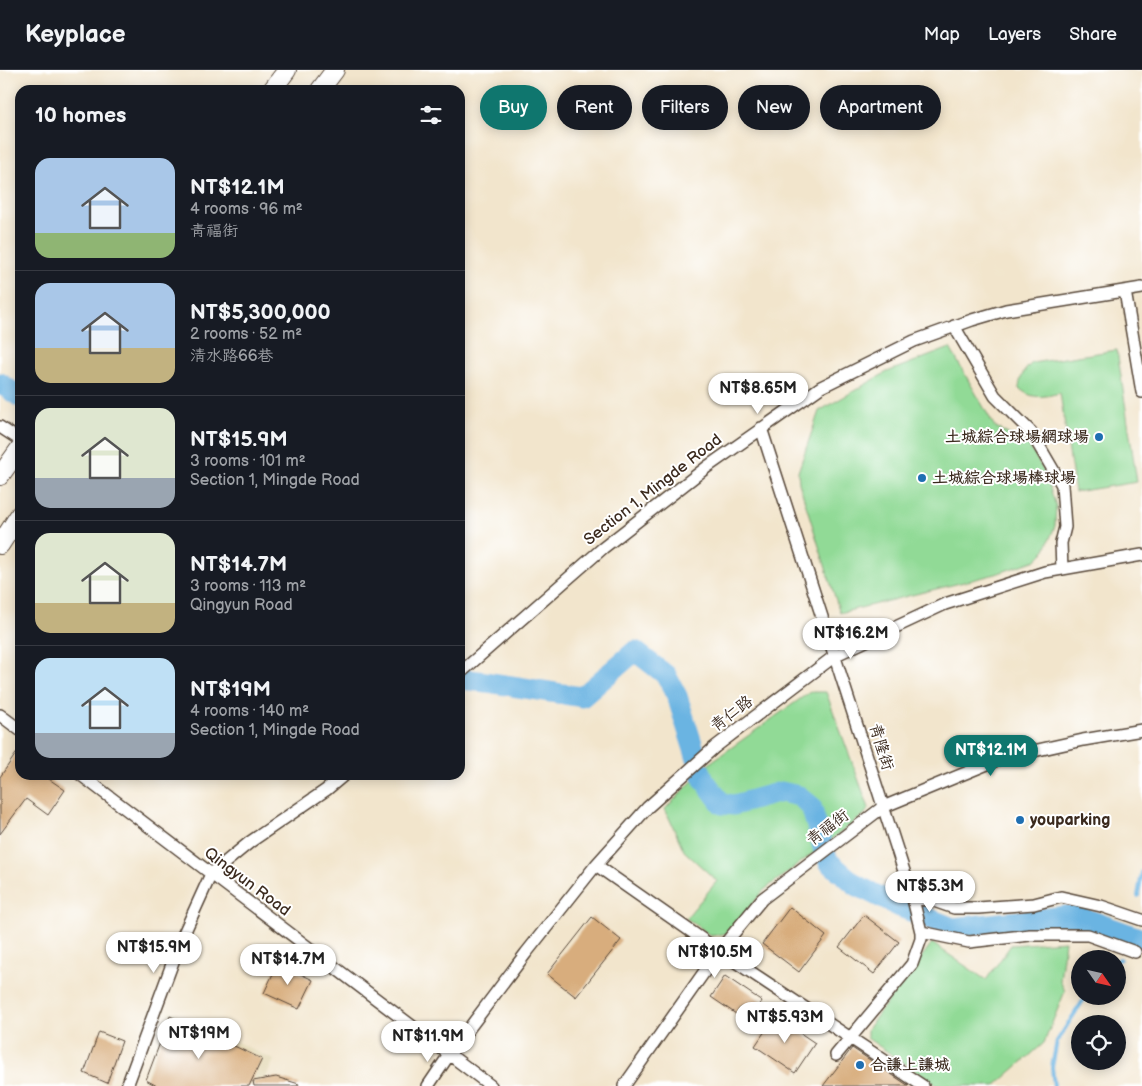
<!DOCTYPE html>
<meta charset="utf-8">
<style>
:root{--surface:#171b24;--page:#20242c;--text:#f1f3f6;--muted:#9ea1a6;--line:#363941;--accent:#0f766e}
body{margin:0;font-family:"Balsamiq Sans","LXGW WenKai TC",sans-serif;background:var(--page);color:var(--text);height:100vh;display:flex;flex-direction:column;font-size:19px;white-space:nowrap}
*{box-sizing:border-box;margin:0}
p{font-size:16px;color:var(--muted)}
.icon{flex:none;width:28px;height:28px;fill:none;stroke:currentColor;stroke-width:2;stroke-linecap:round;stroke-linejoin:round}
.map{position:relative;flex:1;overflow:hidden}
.panel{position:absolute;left:15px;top:15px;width:450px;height:695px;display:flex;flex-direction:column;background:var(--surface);border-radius:15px;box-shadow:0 2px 12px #0003}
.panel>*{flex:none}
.hud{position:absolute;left:480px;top:15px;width:475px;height:45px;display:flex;gap:10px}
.needle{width:32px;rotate:124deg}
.fabs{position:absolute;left:1071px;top:880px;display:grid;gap:10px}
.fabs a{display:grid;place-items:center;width:55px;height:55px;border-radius:50%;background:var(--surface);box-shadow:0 2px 12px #0003;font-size:25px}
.price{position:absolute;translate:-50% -42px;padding:0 11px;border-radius:18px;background:#fff;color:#222;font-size:16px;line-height:32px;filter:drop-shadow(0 1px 2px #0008)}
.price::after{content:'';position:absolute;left:50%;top:30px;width:15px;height:11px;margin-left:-8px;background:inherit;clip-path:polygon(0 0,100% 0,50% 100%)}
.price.on{background:var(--accent);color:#fff}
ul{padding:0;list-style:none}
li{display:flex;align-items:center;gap:15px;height:125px;padding:0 20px}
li+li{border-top:1px solid var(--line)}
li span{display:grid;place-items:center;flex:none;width:140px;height:100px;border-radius:15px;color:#555}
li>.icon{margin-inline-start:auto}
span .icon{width:60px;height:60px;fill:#fffc;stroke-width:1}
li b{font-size:21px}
h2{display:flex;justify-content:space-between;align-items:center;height:60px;padding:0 20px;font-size:21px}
.pill{padding:0 18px;border-radius:22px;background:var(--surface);box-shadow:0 2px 12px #0003;font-size:18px;line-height:45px}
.pill.on{background:var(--accent);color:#fff}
header{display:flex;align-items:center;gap:30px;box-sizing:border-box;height:70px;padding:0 25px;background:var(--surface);border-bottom:1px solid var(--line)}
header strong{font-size:24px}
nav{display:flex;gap:28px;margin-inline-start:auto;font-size:18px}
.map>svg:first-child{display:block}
.built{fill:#e5dbba}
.green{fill:#91da96;stroke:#66825a}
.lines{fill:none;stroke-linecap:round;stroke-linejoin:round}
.stream{stroke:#6ab4e2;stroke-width:4}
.river{stroke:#6ab4e2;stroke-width:21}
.building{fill:#d8ad7d}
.minor-casing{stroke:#564638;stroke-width:14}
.highway-casing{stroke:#564638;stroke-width:20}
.minor{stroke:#fff;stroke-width:11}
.highway{stroke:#fff;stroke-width:18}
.poi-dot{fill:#1f6fb2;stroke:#fff;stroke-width:2}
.labels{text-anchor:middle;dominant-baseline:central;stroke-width:4;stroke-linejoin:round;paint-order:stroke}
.poi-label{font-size:16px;font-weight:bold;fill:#3b2a1e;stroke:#fff;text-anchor:start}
.street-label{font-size:16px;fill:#3b2a1e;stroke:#fff}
</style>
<header>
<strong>Keyplace</strong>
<nav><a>Map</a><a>Layers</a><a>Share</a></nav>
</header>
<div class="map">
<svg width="1142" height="1016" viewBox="0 0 1142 1016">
<rect width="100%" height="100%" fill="#fff"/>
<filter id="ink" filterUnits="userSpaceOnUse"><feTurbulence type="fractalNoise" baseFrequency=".02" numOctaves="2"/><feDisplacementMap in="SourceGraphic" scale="10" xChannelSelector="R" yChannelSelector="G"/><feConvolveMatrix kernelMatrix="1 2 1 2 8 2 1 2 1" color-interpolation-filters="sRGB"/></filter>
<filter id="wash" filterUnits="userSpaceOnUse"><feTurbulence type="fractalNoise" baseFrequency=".0096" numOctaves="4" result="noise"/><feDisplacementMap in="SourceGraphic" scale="20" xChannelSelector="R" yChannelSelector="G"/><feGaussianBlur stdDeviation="1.12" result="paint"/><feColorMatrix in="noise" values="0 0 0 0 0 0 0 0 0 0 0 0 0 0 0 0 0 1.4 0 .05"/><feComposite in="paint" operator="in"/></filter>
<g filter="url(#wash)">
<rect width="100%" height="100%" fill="#f2e5cc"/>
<!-- built -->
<path class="built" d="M 170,940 L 274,990 L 262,1016 L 142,1016 Z"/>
<!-- green -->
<path class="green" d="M 950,278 L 995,357 L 1023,372 L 1031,379 L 1045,403 L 1056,436 L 1055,456 L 1050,468 L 1044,482 L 1036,490 L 996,504 L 840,543 L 799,413 L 798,402 L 819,341 L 887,302 Z
M 1117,280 L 1137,412 L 1075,422 L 1060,323 C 1043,327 1032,330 1019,318 C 1020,307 1024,300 1032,293 Z
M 810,622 L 826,622 L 869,738 L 864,745 L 764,820 L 728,863 L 711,866 L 686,848 L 717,811 L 684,781 L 665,739 L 711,692 Z
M 1065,871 L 1060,911 L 1065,921 L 1044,973 L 995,1016 L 938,1016 L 867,968 L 867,959 L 932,873 L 986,910 L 1011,875 Z"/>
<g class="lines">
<!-- stream -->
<path class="stream" d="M 1138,826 L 1142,802
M 1118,890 L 1120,889
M 1054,1016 L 1052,997 L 1057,971 L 1086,926"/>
<!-- river -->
<path class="river" d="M 0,313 L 20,327
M 460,609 L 486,612 L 582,627 L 635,581 L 666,605 L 677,626 L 696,686
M 701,702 L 704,710 L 722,734 L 734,735 L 781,722 L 799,726 L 811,736 L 824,781 L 829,792 L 856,815 L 900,837 L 953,858 L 1075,845 L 1142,869"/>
</g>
<g id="blocks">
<!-- building -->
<path class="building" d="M 20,678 L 20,705 L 43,705 L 65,720 L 48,745 L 26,729 L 0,764 L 0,707 Z
M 790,837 L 826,866 L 799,902 L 762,874 Z
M 864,845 L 899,872 L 874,904 L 839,877 Z
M 592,847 L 621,870 L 576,927 L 547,904 Z
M 278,893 L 313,910 L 299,939 L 264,923 Z
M 725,906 L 762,931 L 753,945 L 741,937 L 736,944 L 711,927 Z
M 170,946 L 262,989 L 249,1016 L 157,1016 L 146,1010 Z
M 775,946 L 815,973 L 795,1003 L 755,976 Z
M 99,962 L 122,971 L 107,1013 L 84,1003 Z
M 852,978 L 909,1016 L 823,1016 Z
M 276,1007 L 299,1014 L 298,1016 L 254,1016 L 253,1011 Z"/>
</g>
</g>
<g filter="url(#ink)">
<use href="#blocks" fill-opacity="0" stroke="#564638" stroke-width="1"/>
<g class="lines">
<defs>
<path id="minor" d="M 1125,221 L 1142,322
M 954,256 L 995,326 L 1031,362 L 1062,415 L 1065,457 L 1061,473 L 1062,499
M 0,357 L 20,370
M 761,358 L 913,829 L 921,862 L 921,869 L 912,894 L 836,985
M 460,603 L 603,478 L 707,397 L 821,317 L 914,271 L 972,250 L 1006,240 L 1142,218
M 0,645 L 20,660
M 81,705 L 491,1016
M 596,795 L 719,881 L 923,1016
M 913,829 L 931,830 L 954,838 L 978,838 L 1034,834 L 1061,827 L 1101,836 L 1142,850
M 921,862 L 969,872 L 1030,865 L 1088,865 L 1135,882
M 127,1016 L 181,870 L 211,804 L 250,772 L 326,720 L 344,705
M 428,1016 L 449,985 L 526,883 L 596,795 L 648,737 L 715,677 L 836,585 L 945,534 L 1045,502 L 1142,485
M 624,1016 L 719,881 L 762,829 L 883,737 L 1002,688 L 1083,670 L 1142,660"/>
<path id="highway" d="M 272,20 L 287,0
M 320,20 L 335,0
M 0,406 L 20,378
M 0,475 L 20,444"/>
</defs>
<!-- minor casing -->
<use href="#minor" class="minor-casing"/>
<!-- highway casing -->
<use href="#highway" class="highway-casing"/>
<!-- minor -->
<use href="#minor" class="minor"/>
<!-- highway -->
<use href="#highway" class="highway"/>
</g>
</g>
<!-- markers -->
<g class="poi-dot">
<circle cx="1099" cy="367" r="5"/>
<circle cx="922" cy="408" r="5"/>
<circle cx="1020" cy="750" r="5"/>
<circle cx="860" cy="995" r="5"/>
</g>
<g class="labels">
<!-- poi labels -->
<g class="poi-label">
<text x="1089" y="367" text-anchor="end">土城綜合球場網球場</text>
<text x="932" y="408">土城綜合球場棒球場</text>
<text x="1030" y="750">youparking</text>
<text x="870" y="995">合謙上謙城</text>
</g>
<!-- street labels -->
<g class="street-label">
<text transform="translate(653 420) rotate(-38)">Section 1, Mingde Road</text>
<text transform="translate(732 644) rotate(-37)">青仁路</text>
<text transform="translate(881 677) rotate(73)">青隆街</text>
<text transform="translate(828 758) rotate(-37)">青福街</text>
<text transform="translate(247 812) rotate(37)">Qingyun Road</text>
</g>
</g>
</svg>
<div class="fabs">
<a><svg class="needle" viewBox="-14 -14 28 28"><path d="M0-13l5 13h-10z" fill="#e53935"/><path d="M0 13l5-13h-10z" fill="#9ea1a6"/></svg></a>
<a><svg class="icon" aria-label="locate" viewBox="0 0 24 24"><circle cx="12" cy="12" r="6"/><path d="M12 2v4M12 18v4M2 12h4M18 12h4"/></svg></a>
</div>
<b class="price" style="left:758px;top:345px">NT$8.65M</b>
<b class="price" style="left:851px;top:590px">NT$16.2M</b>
<b class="price on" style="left:991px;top:707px">NT$12.1M</b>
<b class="price" style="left:930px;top:843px">NT$5.3M</b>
<b class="price" style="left:154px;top:904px">NT$15.9M</b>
<b class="price" style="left:715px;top:909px">NT$10.5M</b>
<b class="price" style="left:288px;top:916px">NT$14.7M</b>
<b class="price" style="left:785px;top:974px">NT$5.93M</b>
<b class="price" style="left:199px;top:990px">NT$19M</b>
<b class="price" style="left:428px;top:993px">NT$11.9M</b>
<div class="hud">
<a class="pill on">Buy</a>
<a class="pill">Rent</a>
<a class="pill">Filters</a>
<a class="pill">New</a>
<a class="pill">Apartment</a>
</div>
<section class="panel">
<h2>10 homes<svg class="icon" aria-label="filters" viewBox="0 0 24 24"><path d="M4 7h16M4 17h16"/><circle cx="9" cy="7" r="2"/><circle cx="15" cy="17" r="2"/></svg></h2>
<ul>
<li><span style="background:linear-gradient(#a9c7e8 75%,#8fb573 0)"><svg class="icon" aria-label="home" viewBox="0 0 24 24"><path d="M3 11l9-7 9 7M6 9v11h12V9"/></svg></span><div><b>NT$12.1M</b><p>4 rooms · 96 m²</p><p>青福街</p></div></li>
<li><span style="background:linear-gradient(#a9c7e8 65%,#c2b280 0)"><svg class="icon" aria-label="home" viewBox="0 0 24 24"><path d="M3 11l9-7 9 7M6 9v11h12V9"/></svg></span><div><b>NT$5,300,000</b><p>2 rooms · 52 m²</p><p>清水路66巷</p></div></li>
<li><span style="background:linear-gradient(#dfe7d0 70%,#9aa5b1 0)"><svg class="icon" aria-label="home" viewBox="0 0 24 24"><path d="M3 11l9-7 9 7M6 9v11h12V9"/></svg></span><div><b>NT$15.9M</b><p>3 rooms · 101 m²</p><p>Section 1, Mingde Road</p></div></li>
<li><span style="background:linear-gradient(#dfe7d0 70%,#c2b280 0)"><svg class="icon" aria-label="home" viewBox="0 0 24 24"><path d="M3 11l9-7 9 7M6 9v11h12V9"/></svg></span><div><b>NT$14.7M</b><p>3 rooms · 113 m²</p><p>Qingyun Road</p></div></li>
<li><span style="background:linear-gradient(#bfe0f5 75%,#9aa5b1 0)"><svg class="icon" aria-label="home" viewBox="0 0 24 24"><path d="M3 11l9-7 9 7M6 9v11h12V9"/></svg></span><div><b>NT$19M</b><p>4 rooms · 140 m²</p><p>Section 1, Mingde Road</p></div></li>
</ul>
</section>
</div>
